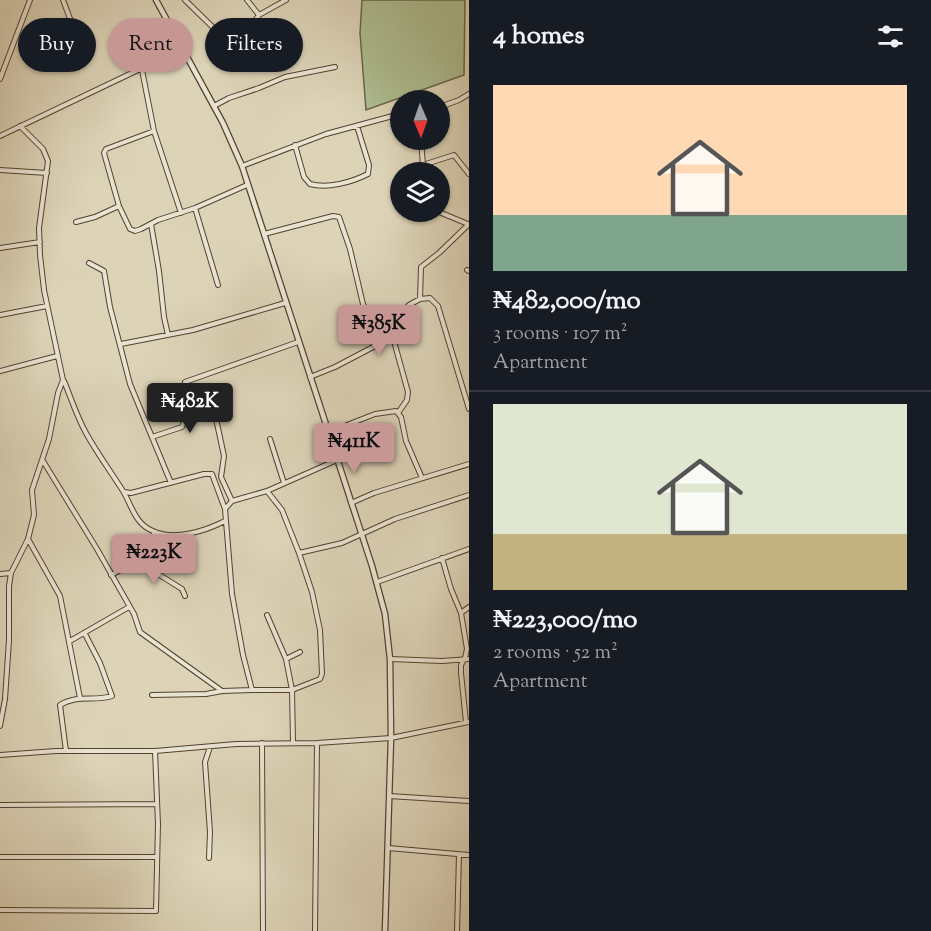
<!DOCTYPE html>
<meta charset="utf-8">
<style>
:root{--surface:#171b24;--page:#20242c;--text:#f1f3f6;--muted:#9ea1a6;--line:#363941;--accent:#c59692}
body{margin:0;font-family:"Sorts Mill Goudy",serif;background:var(--page);color:var(--text);height:100vh;display:flex;flex-direction:column;font-size:22px;white-space:nowrap}
*{box-sizing:border-box;margin:0}
p{font-size:20px;color:var(--muted)}
.icon{flex:none;width:33px;height:33px;fill:none;stroke:currentColor;stroke-width:2;stroke-linecap:round;stroke-linejoin:round}
.map{position:relative;flex:1;overflow:hidden}
.details{display:flex;flex-direction:column;background:var(--surface);width:462px}
.details>*{flex:none}
.guide{position:absolute;left:18px;top:18px;width:360px;height:54px;display:flex;gap:12px}
.needle{width:39px;rotate:178deg}
.tools{position:absolute;left:390px;top:90px;display:grid;gap:12px}
.tools a{display:grid;place-items:center;width:60px;height:60px;border-radius:50%;background:var(--surface);box-shadow:0 2px 4px #0004;font-size:30px}
.price{position:absolute;translate:-50% -51px;padding:0 14px;border-radius:6px;background:var(--accent);color:#111;font-size:20px;line-height:39px;filter:drop-shadow(0 2px 3px #0008)}
.price::after{content:'';position:absolute;left:50%;top:36px;width:18px;height:14px;margin-left:-9px;background:inherit;clip-path:polygon(0 0,100% 0,50% 100%)}
.price.selected{background:#222;color:#fff}
ul{padding:0;list-style:none}
li{display:grid;align-content:center;gap:12px;height:318px;padding:0 24px}
li+li{border-top:2px solid var(--line)}
li span{display:grid;place-items:center;height:186px;border-radius:0px;color:#555}
li>.icon{margin-inline-start:auto}
span .icon{width:108px;height:108px;fill:#fffc;stroke-width:1}
li b{font-size:26px}
h2{display:flex;justify-content:space-between;align-items:center;height:72px;padding:0 24px;font-size:26px}
.chip{padding:0 21px;border-radius:27px;background:var(--surface);box-shadow:0 2px 4px #0004;font-size:21px;line-height:54px}
.chip.selected{background:var(--accent);color:#111}
main{display:flex;flex:1;min-height:0}
.map>svg:first-child{display:block}
.green{fill:#aebd91;stroke:#6a6648;stroke-width:1.5}
.lines{fill:none;stroke-linecap:round;stroke-linejoin:round}
.minor-casing{stroke:#54412e;stroke-width:6}
.tertiary-casing{stroke:#54412e;stroke-width:7}
.minor{stroke:#e9e3d1;stroke-width:4}
.tertiary{stroke:#e9e3d1;stroke-width:4.5}
</style>
<main>
<div class="map">
<svg width="469" height="931" viewBox="0 0 469 931">
<rect width="100%" height="100%" fill="#ddd4b8"/>
<filter id="stains"><feTurbulence type="fractalNoise" baseFrequency=".00333" numOctaves="4"/><feColorMatrix values="0 0 0 0 .2 0 0 0 0 .09 0 0 0 0 .02 0 0 0 .5 -.17"/></filter>
<radialGradient id="worn" r=".72"><stop offset=".6" stop-color="#630" stop-opacity="0"/><stop offset="1" stop-color="#630" stop-opacity=".3"/></radialGradient>
<!-- green -->
<path class="green" d="M 362,0 L 465,0 L 464,75 L 366,110 L 360,33 Z"/>
<g class="lines">
<defs>
<path id="minor" d="M 63,0 L 78,40 L 66,55 L 64,64
M 185,0 L 224,38 L 233,43 L 239,41 L 259,15 L 286,0
M 247,0 L 259,15
M 142,70 L 154,131 L 181,213
M 0,79 L 30,0
M 214,106 L 229,98 L 259,88 L 285,77 L 335,67
M 440,107 L 459,100 L 469,94
M 154,131 L 106,149 L 104,153 L 119,206 L 130,229 L 135,231 L 141,229 L 158,220 L 195,208 L 247,185
M 0,136 L 182,49
M 421,140 L 423,165
M 295,145 L 304,177 L 310,184 C 328,189 352,182 368,174 L 369,165 L 357,126
M 242,166 L 326,134 L 400,114
M 0,170 L 47,173
M 415,172 L 423,165 L 454,155 L 469,174
M 195,208 L 218,285
M 439,212 L 468,224
M 76,222 L 95,217 L 119,206
M 151,224 L 159,271 L 164,317 L 168,335
M 264,234 L 333,216 L 339,217 L 350,249 L 363,304 L 382,341
M 0,248 L 40,242
M 89,263 L 104,271 L 110,307 L 130,384 L 171,483
M 467,270 L 469,271
M 420,299 L 421,267 L 439,253 L 469,224
M 0,315 L 47,306
M 392,334 L 408,392 L 407,400 L 398,413
M 121,344 L 193,330 L 285,303
M 0,371 L 57,356
M 310,377 L 335,367 L 377,345 L 392,334 L 402,313 L 409,305 L 420,299 L 430,298 L 438,306 L 469,409
M 64,381 C 71,398 77,417 86,433 C 97,453 111,472 123,491 C 132,506 135,524 153,531 C 175,541 205,531 225,521
M 185,382 L 298,342
M 215,414 L 224,456 L 221,477 L 232,501
M 329,432 L 375,414 L 396,411 L 401,417 L 406,441 L 422,478
M 152,437 L 182,427 L 187,414 L 187,401
M 270,439 L 284,483
M 43,461 L 97,549 L 134,614 L 140,632 L 222,691
M 267,491 L 282,510 L 299,553
M 124,492 L 131,493 L 204,474 L 212,474 L 225,509
M 351,503 L 374,493 L 469,464
M 28,539 L 60,596 L 80,698
M 152,558 L 158,574 L 182,589 L 185,596
M 442,558 L 451,589 L 461,613
M 0,574 L 11,573
M 111,575 L 130,565 L 152,558 L 154,532
M 377,582 L 469,549
M 267,615 L 286,659 L 292,690 L 293,742
M 70,641 L 129,607
M 286,659 L 300,652
M 390,659 L 442,661 L 469,659
M 252,690 L 243,655 L 232,594 L 225,509 L 232,501 L 267,491 L 337,460
M 152,695 L 206,694 L 222,691 L 252,690 L 292,690 L 320,679 L 322,674 L 320,630 L 312,592 L 299,553 L 342,543 L 395,519 L 469,495
M 466,722 L 461,673 L 461,665 L 465,658 L 467,649 L 461,613 L 469,607
M 0,726 L 5,699 L 9,640 L 9,586 L 11,573 L 28,539 L 34,515 L 32,490 L 49,439 L 58,393 L 63,380 L 44,290 L 40,255 L 39,228 L 48,161 L 43,149 L 20,126
M 262,743 L 263,931
M 66,751 L 60,705 C 77,694 94,702 112,696 L 100,663 L 85,634
M 0,755 L 56,751 L 155,751 L 236,744 L 317,743 L 391,738 L 469,722
M 389,796 L 469,801
M 0,805 L 156,804
M 388,848 L 469,855
M 0,857 L 157,857
M 209,858 L 210,832 L 205,762 L 210,747
M 0,910 L 156,911 L 158,824 L 155,751
M 315,931 L 317,743
M 457,931 L 459,855"/>
<path id="tertiary" d="M 156,0 L 223,123 L 242,166 L 372,566 L 385,614 L 390,659 L 391,738 L 385,931"/>
</defs>
<!-- minor casing -->
<use href="#minor" class="minor-casing"/>
<!-- tertiary casing -->
<use href="#tertiary" class="tertiary-casing"/>
<!-- minor -->
<use href="#minor" class="minor"/>
<!-- tertiary -->
<use href="#tertiary" class="tertiary"/>
</g>
<rect width="100%" height="100%" filter="url(#stains)"/>
<rect width="100%" height="100%" fill="url(#worn)"/>
</svg>
<div class="tools">
<a><svg class="needle" viewBox="-14 -14 28 28"><path d="M0-13l5 13h-10z" fill="#e53935"/><path d="M0 13l5-13h-10z" fill="#9ea1a6"/></svg></a>
<a><svg class="icon" aria-label="layers" viewBox="0 0 24 24"><path d="M12 4l9 5-9 5-9-5zM3 14l9 5 9-5"/></svg></a>
</div>
<b class="price" style="left:379px;top:356px">₦385K</b>
<b class="price selected" style="left:190px;top:434px">₦482K</b>
<b class="price" style="left:354px;top:474px">₦411K</b>
<b class="price" style="left:154px;top:585px">₦223K</b>
<div class="guide">
<a class="chip">Buy</a>
<a class="chip selected">Rent</a>
<a class="chip">Filters</a>
</div>
</div>
<section class="details">
<h2>4 homes<svg class="icon" aria-label="filters" viewBox="0 0 24 24"><path d="M4 7h16M4 17h16"/><circle cx="9" cy="7" r="2"/><circle cx="15" cy="17" r="2"/></svg></h2>
<ul>
<li><span style="background:linear-gradient(#ffd9b3 70%,#7fa58c 0)"><svg class="icon" aria-label="home" viewBox="0 0 24 24"><path d="M3 11l9-7 9 7M6 9v11h12V9"/></svg></span><div><b>₦482,000/mo</b><p>3 rooms · 107 m²</p><p>Apartment</p></div></li>
<li><span style="background:linear-gradient(#dfe7d0 70%,#c2b280 0)"><svg class="icon" aria-label="home" viewBox="0 0 24 24"><path d="M3 11l9-7 9 7M6 9v11h12V9"/></svg></span><div><b>₦223,000/mo</b><p>2 rooms · 52 m²</p><p>Apartment</p></div></li>
</ul>
</section>
</main>
